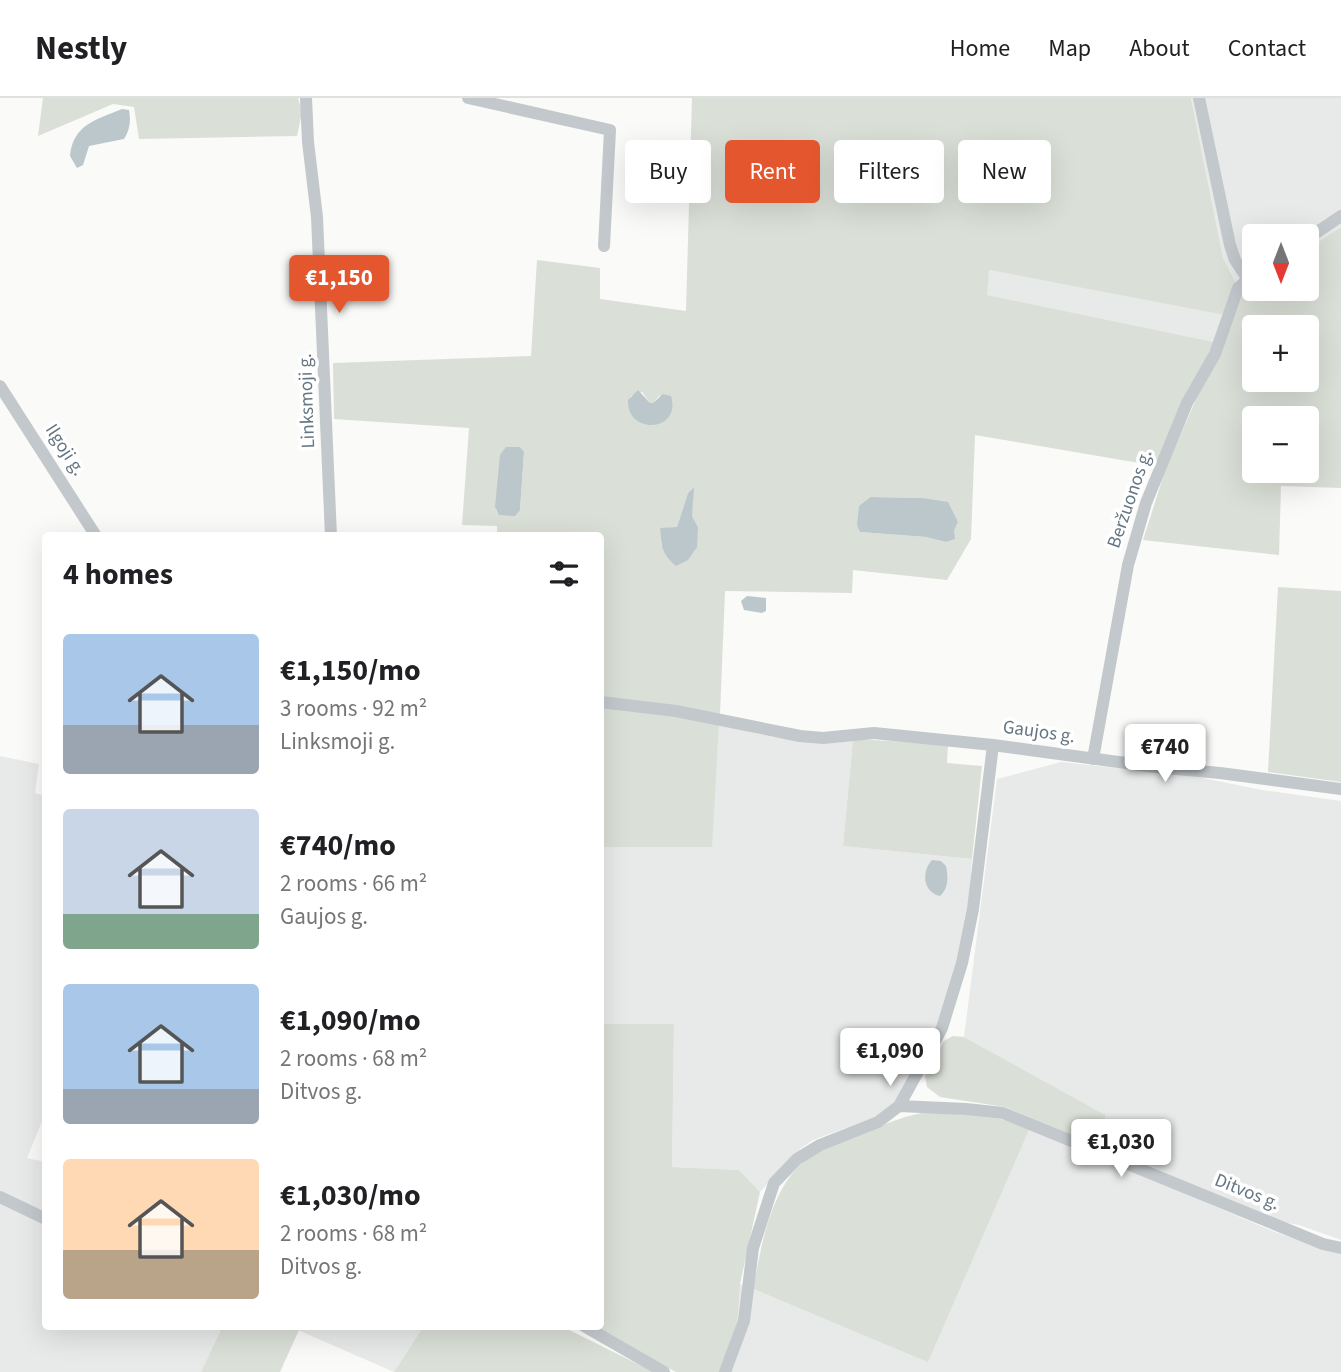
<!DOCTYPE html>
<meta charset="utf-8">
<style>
:root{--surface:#fff;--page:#f2f2f2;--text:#202124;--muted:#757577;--line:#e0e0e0;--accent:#e4572e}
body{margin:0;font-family:"Source Sans 3",sans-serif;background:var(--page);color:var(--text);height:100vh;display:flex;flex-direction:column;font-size:26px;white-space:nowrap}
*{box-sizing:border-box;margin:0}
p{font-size:23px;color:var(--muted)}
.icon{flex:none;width:38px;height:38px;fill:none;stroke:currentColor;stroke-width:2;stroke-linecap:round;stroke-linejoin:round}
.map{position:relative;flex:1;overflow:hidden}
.drawer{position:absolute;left:42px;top:434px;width:562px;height:798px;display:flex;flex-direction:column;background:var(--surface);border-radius:7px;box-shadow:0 7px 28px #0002}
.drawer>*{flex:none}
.top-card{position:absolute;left:625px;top:42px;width:611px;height:63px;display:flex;gap:14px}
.needle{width:46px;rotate:180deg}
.fabs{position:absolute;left:1242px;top:126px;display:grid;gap:14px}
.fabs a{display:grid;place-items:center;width:77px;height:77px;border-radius:7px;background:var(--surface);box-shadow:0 7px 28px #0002;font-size:35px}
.price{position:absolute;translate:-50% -60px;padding:0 16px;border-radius:7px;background:#fff;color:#222;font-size:23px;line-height:46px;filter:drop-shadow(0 2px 4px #0008)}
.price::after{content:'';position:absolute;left:50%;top:42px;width:21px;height:16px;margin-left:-10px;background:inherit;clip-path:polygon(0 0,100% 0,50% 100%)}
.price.on{background:var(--accent);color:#fff}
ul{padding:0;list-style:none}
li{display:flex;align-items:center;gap:21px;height:175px;padding:0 21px}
li span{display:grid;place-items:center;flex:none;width:196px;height:140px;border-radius:7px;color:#555}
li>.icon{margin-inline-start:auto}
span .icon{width:84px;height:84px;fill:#fffc;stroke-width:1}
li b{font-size:30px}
h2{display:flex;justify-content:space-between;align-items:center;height:84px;padding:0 21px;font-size:30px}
.tag{padding:0 24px;border-radius:7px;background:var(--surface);box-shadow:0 7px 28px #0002;font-size:24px;line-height:63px}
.tag.on{background:var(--accent);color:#fff}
header{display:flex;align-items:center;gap:42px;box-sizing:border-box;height:98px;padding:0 35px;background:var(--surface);border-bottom:2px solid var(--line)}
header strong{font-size:33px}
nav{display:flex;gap:38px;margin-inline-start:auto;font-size:24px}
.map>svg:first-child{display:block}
.built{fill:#e8e9e9}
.green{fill:#dadfd7;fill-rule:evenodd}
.water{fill:#bbc7cb}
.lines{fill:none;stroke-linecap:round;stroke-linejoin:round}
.minor{stroke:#c3c8cc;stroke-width:12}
.labels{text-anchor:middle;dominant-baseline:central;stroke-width:7;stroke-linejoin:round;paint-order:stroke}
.street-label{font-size:19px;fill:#657683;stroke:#fff}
</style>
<header>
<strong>Nestly</strong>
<nav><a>Home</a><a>Map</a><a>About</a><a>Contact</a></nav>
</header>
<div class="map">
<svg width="1341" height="1274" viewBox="0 0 1341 1274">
<rect width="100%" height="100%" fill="#fafaf8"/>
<!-- built -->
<path class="built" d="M 1191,0 L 1341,0 L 1341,129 L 1307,151 L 1307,138 L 1255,138 L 1255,185 L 1244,192 L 1236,185 L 1223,160 Z
M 989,172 L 1224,217 L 1214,244 L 986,197 Z
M 719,627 L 773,639 L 813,643 L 853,641 L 843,748 L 972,761 L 969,805 L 957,865 L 942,920 L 898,1001 L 881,1017 L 813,1042 L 801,1050 L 760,1094 L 739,1072 L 672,1069 L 674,927 L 600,926 L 600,749 L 711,749 Z
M 0,658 L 39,666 L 35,695 L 45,698 L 45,1016 L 27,1060 L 45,1064 L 46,1228 L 222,1229 L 201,1274 L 0,1274 Z
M 1061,664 L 1198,679 L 1262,692 L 1341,703 L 1341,1142 L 1299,1127 L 1281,1124 L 1103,1050 L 1104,1017 L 964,939 L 997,681 Z
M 1030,1030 L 1275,1134 L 1341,1156 L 1341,1274 L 720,1274 L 738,1219 L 740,1186 L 928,1263 Z
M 291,1229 L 424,1229 L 394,1274 Z"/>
<!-- green -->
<path class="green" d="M 43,0 L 298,0 L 302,14 L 297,38 L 139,41 L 134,9 L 113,6 L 38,38 Z
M 692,0 L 1191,0 L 1223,160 L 1236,185 L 1224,217 L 989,172 L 987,197 L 1214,244 L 1157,368 L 975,337 L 971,441 L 947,482 L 853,472 L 852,495 L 725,493 L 720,616 L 600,601 L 600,438 L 497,437 L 497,428 L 462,427 L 469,330 L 334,321 L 333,265 L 531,258 L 537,162 L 600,170 L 600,201 L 686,213 ZM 642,294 L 650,305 L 653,305 L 660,297 L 653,327 L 642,325 L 628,308 L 631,298 ZM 524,354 L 520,412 L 496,413 L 501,357 ZM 693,390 L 692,418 L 698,429 L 661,447 L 660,431 L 677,429 L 688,395 ZM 871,399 L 922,400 L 958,423 L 946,444 L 926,439 L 860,434 Z
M 1341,129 L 1341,390 L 1281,388 L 1279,457 L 1143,442 L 1166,370 L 1244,192 L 1255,185 L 1255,191 L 1307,191 L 1307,151 ZM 1255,229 L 1307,229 L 1307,282 L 1255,282 ZM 1255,320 L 1307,320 L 1307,373 L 1255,373 Z
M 1278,489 L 1341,493 L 1341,684 L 1268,674 Z
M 600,609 L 673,617 L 719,627 L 712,749 L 600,749 Z
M 853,641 L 948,646 L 947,665 L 982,668 L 972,761 L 843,748 Z
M 600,926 L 674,926 L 672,1069 L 739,1072 L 760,1094 L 740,1186 L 738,1219 L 733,1241 L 720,1274 L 676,1274 L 591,1229 L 600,1228 Z
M 953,938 L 964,939 L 1105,1017 L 1103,1050 L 1005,1009 L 940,999 L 927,989 L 925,978 L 944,943 Z
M 935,1013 L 1001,1021 L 1030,1030 L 928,1264 L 753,1191 C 762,1146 770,1089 809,1059 C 824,1047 845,1042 863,1035 C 892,1024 904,1017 935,1013 Z
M 424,1228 L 563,1229 L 654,1274 L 394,1274 Z
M 291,1229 L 299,1232 L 280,1274 L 201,1274 L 222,1229 Z"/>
<!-- water -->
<path class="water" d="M 122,11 L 129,12 C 131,22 130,32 124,41 L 89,48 L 83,67 L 77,70 L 70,58 C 73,27 95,22 122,11 Z
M 638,292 L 650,305 L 653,305 L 663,296 L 671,298 C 682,335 626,337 628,302 Z
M 506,349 L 520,349 L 524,354 L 520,412 L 515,418 L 499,417 L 495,409 L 500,357 Z
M 694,389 L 692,418 L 698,429 L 697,449 L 688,462 L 676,468 C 662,456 661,448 660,430 L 677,429 L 688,395 Z
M 871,399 L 922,400 L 948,404 L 958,424 L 954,432 L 955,441 L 946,444 L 926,439 L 860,434 L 857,427 L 859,408 Z
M 747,498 L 766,500 L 766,513 L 762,515 L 744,512 L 741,503 Z
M 932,762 L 941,763 L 946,768 C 948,778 949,790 940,798 C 923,794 921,774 932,762 Z"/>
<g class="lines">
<!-- minor -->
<path class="minor" d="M 306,0 L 308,44 L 317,119 L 331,438
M 468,0 L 610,32 L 604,148
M 1199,0 L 1230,147 L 1235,162 L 1247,180
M 1307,141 L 1341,118
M 0,288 L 96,438
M 600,604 L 676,613 L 800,638 L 823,640 L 874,635 L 993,647 L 1155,669 L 1220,675 L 1341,691
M 1093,661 L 1128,467 L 1146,405 L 1187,305 L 1215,256 L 1238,190 L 1255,175
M 899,1008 L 966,1011 L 1003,1015 L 1323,1146 L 1341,1150
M 0,1099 L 46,1121
M 584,1228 L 664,1274
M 725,1274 L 744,1223 L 753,1150 L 774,1085 L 797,1061 L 820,1047 L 878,1024 L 899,1008 L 942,930 L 962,865 L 973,811 L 993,647"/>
</g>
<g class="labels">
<!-- street labels -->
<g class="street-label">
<text transform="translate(307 303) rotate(-92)">Linksmoji g.</text>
<text transform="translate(65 352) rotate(57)">Ilgoji g.</text>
<text transform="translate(1130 401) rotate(-71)">Beržuonos g.</text>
<text transform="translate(1039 634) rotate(8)">Gaujos g.</text>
<text transform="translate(1247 1094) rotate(22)">Ditvos g.</text>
</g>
</g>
</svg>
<div class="fabs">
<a><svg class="needle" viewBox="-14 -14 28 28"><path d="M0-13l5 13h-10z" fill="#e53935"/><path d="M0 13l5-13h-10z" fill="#757577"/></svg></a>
<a>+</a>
<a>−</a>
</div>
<b class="price on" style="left:339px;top:217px">€1,150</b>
<b class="price" style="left:1165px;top:686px">€740</b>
<b class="price" style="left:890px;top:990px">€1,090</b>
<b class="price" style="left:1121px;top:1081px">€1,030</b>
<div class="top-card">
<a class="tag">Buy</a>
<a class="tag on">Rent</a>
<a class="tag">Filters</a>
<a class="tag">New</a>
</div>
<section class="drawer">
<h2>4 homes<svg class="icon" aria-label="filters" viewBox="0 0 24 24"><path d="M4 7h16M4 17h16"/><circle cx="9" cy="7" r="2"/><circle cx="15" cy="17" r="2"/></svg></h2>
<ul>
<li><span style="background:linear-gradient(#a9c7e8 65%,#9aa5b1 0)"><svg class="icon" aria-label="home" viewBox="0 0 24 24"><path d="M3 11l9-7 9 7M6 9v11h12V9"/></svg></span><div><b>€1,150/mo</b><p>3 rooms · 92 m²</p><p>Linksmoji g.</p></div></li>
<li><span style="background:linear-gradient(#c9d6e8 75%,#7fa58c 0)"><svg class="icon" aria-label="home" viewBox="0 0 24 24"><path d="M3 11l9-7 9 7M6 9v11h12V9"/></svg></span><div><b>€740/mo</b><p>2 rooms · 66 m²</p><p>Gaujos g.</p></div></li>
<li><span style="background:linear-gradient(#a9c7e8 75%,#9aa5b1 0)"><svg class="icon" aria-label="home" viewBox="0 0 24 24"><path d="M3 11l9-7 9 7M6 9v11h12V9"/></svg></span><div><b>€1,090/mo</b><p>2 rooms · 68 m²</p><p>Ditvos g.</p></div></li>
<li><span style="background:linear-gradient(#ffd9b3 65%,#b9a48a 0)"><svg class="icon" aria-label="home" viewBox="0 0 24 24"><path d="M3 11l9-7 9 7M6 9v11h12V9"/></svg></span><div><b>€1,030/mo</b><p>2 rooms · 68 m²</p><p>Ditvos g.</p></div></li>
</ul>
</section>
</div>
